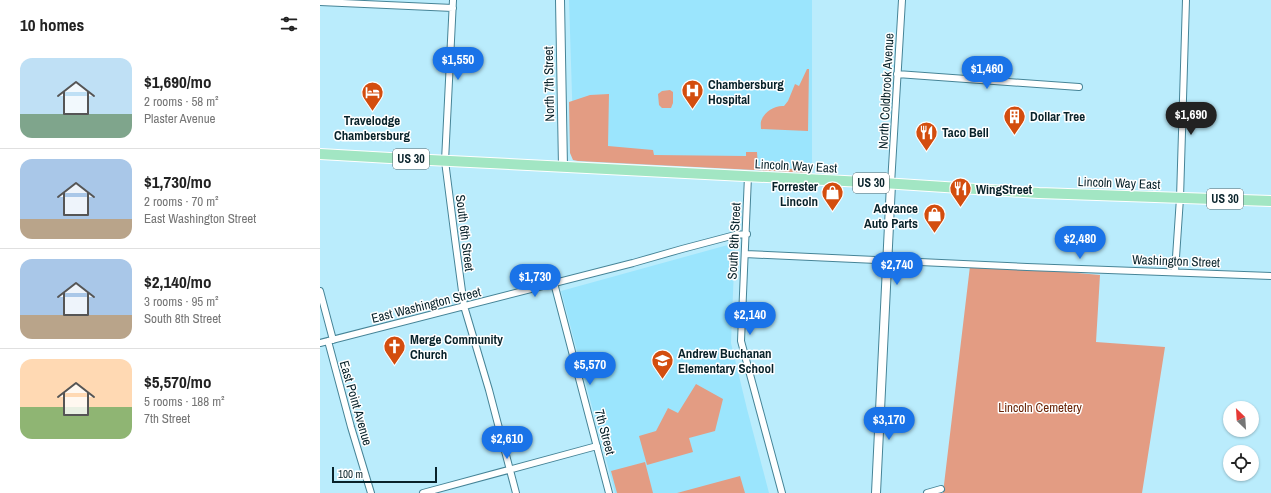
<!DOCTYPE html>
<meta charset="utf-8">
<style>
:root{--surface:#fff;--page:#f6f6f6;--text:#222;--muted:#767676;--line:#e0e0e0;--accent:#1a73e8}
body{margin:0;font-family:"Archivo Narrow",sans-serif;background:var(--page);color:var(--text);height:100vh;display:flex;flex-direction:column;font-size:15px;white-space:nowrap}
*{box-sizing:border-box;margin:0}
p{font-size:13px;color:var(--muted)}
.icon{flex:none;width:22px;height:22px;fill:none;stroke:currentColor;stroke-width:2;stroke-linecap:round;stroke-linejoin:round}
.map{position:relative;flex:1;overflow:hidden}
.panel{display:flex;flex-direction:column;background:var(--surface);width:320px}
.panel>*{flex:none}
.needle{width:26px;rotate:335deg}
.controls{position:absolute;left:903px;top:401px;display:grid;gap:8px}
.controls a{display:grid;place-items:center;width:36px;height:36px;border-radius:50%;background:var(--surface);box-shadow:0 1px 3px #0004;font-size:20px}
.scale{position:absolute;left:12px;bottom:10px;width:105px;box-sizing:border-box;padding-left:4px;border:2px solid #08222a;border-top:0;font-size:11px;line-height:14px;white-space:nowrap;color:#08222a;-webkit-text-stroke:3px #fff;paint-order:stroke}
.price{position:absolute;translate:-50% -34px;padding:0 9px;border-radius:14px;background:var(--accent);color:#fff;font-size:13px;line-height:26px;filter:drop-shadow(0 1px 2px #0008)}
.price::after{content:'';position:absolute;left:50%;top:24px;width:12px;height:9px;margin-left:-6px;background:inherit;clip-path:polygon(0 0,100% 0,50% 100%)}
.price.current{background:#222;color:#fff}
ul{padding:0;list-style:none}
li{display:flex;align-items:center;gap:12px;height:100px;padding:0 20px}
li+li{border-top:1px solid var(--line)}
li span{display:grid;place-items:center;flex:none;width:112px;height:80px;border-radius:12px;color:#555}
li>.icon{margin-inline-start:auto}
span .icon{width:48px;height:48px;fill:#fffc;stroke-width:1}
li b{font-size:17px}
h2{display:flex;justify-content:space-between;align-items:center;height:48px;padding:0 20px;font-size:17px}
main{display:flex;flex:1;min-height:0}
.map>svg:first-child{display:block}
.built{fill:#9be5fd}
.green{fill:#e39c83}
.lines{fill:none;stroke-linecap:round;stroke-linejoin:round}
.minor-casing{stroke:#468497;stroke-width:8}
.tertiary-casing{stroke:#468497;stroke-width:10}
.trunk-casing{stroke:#fff;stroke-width:12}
.minor{stroke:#fff;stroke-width:6}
.tertiary{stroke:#fff;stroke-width:8}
.trunk{stroke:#a2e6c3;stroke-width:10}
.labels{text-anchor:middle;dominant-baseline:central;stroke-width:3;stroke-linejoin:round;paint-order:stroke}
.shield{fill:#fff;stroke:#52646a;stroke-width:1}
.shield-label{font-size:12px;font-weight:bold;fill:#08222a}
.street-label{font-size:13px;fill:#08222a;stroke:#fff}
.poi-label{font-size:13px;font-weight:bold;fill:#08222a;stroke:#fff;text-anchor:start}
.park-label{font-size:13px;fill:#6a2508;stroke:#fff}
</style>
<main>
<section class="panel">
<h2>10 homes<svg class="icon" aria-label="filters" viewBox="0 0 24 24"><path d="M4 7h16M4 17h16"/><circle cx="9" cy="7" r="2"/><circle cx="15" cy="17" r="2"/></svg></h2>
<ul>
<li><span style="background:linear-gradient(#bfe0f5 70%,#7fa58c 0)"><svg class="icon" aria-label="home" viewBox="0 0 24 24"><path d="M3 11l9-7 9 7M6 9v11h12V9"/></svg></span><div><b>$1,690/mo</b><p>2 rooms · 58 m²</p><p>Plaster Avenue</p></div></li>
<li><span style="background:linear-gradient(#a9c7e8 75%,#b9a48a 0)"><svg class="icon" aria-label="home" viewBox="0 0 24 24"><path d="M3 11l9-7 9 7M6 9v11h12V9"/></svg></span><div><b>$1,730/mo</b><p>2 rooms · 70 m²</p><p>East Washington Street</p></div></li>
<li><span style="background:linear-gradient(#a9c7e8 70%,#b9a48a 0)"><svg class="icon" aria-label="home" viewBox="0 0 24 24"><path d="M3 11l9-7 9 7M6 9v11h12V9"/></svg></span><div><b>$2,140/mo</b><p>3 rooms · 95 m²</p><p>South 8th Street</p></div></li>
<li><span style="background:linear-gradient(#ffd9b3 60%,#8fb573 0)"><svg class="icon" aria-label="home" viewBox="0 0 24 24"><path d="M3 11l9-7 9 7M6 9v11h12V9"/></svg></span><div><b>$5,570/mo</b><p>5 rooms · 188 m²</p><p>7th Street</p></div></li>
</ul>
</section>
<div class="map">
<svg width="951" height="493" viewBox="0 0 951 493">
<rect width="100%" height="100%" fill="#baecfc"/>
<!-- built -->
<path class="built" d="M 249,0 L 492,0 L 492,170 L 254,158 Z
M 415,243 L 411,343 L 427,409 L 449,493 L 295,493 L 241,291 Z"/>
<!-- green -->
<path class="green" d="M 487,69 L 489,69 L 488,131 L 441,129 C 441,126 440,122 442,119 C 445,111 456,105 464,106 L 468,101 L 475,84 L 479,86 Z
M 350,90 L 353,92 L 353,103 L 351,108 L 342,108 L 339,105 L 338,94 L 342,91 Z
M 289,94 L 288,146 L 333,150 L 334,155 L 426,156 L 426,152 L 437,152 L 438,167 L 492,170 L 491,173 L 258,161 L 253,160 L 250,153 L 249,102 L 270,95 Z
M 650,266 L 702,268 L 780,275 L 776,342 L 845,347 L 822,493 L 623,493 Z
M 376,384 L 403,399 L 395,431 L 369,438 L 373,452 L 327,465 L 319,436 L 336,431 L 348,408 L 358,413 Z
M 325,462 L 333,493 L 297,493 L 291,471 Z
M 420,476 L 425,493 L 357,493 Z"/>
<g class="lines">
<defs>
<path id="minor" d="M 133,0 L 125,161 L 135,239 L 144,306 L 169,390 L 196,493
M 0,2 L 133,8
M 577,74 L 759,87
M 428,176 L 421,341 L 462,493
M 571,184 L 582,0
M 425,254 L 707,267 L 951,276
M 855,272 L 860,198 L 866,0
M 234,283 L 289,493
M 0,291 L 13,340
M 8,341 L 31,427 L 51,493
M 0,343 L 313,263 L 362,249 L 415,235 L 427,234
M 103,493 L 277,446
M 607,493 L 621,489"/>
<path id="tertiary" d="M 240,0 L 243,167
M 556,493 L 571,184"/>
<path id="trunk" d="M 0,154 L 70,158 L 563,183 L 719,193 L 951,201"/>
</defs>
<!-- minor casing -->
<use href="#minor" class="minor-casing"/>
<!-- tertiary casing -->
<use href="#tertiary" class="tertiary-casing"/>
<!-- trunk casing -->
<use href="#trunk" class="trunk-casing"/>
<!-- minor -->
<use href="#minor" class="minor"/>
<!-- tertiary -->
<use href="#tertiary" class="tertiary"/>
<!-- trunk -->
<use href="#trunk" class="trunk"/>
</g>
<!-- icons -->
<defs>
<symbol id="hospital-pin" viewBox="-11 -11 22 30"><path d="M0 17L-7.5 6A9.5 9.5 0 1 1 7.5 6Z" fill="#d34d0e" stroke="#fff"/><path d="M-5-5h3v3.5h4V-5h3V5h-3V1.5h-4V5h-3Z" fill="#fff"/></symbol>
<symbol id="hotel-pin" viewBox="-11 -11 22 30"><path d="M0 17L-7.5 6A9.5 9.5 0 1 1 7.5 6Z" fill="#d34d0e" stroke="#fff"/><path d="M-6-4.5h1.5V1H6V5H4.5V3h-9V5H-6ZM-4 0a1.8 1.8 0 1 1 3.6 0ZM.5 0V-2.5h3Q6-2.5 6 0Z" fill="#fff"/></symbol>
<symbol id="building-pin" viewBox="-11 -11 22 30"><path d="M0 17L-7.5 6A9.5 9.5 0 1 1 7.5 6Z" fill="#d34d0e" stroke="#fff"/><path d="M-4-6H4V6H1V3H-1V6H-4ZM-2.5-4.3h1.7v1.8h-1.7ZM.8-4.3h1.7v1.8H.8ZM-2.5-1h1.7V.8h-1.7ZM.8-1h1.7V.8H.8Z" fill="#fff"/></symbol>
<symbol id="restaurant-pin" viewBox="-11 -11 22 30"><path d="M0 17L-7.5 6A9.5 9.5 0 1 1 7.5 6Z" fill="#d34d0e" stroke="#fff"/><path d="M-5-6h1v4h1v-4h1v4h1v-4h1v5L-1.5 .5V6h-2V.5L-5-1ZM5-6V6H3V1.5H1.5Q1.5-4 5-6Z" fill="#fff"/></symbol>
<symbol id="shop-pin" viewBox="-11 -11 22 30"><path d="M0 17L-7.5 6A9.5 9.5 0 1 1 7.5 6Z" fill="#d34d0e" stroke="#fff"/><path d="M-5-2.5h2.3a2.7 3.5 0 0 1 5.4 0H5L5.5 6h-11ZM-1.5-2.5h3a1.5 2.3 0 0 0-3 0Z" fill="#fff"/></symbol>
<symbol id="church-pin" viewBox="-11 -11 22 30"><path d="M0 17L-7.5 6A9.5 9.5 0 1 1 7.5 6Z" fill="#d34d0e" stroke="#fff"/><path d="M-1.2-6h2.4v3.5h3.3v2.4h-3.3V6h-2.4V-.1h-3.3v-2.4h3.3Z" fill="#fff"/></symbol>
<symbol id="school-pin" viewBox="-11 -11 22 30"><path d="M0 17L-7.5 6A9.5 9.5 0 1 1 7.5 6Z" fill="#d34d0e" stroke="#fff"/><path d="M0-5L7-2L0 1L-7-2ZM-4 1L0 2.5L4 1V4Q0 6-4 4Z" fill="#fff"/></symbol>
</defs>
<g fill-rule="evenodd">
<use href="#hospital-pin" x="360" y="78" width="25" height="34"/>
<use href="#hotel-pin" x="40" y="80" width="25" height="34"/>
<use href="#building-pin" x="682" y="104" width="25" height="34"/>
<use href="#restaurant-pin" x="594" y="120" width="25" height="34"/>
<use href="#restaurant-pin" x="628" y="176" width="25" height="34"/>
<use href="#shop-pin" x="500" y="180" width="25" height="34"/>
<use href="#shop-pin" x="602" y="202" width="25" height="34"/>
<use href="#church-pin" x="62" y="334" width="25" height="34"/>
<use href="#school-pin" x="330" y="348" width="25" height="34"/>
</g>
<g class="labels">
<!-- shield labels -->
<g class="shield">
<rect x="73" y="149" width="36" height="20" rx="3"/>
<rect x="533" y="173" width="36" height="20" rx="3"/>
<rect x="887" y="189" width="36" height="20" rx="3"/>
</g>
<g class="shield-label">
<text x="91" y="159">US 30</text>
<text x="551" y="183">US 30</text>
<text x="905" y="199">US 30</text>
</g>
<!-- street labels -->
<g class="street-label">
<text transform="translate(229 84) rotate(-91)">North 7th Street</text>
<text transform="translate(566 91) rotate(-87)">North Coldbrook Avenue</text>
<text transform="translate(476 166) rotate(3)">Lincoln Way East</text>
<text transform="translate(799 183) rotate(2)">Lincoln Way East</text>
<text transform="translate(145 233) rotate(83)">South 6th Street</text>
<text transform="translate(414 241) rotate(-87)">South 8th Street</text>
<text transform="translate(856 261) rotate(2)">Washington Street</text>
<text transform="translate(106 305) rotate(-14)">East Washington Street</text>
<text transform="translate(36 403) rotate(74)">East Point Avenue</text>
<text transform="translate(285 432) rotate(75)">7th Street</text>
</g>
<!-- poi labels -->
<g class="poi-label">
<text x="388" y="84">Chambersburg<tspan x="388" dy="15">Hospital</tspan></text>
<text x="710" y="116">Dollar Tree</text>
<text x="52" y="120" text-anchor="middle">Travelodge<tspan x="52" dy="15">Chambersburg</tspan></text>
<text x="622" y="132">Taco Bell</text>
<text x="498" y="186" text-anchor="end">Forrester<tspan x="498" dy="15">Lincoln</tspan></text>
<text x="656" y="189">WingStreet</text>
<text x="598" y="208" text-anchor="end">Advance<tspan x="598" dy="15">Auto Parts</tspan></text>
<text x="90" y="339">Merge Community<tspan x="90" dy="15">Church</tspan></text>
<text x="358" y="353">Andrew Buchanan<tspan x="358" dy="15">Elementary School</tspan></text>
</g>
<!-- park labels -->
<g class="park-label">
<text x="720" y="407">Lincoln Cemetery</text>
</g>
</g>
</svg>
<div class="controls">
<a><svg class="needle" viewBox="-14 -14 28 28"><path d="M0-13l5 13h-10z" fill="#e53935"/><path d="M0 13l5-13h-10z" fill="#767676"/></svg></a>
<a><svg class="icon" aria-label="locate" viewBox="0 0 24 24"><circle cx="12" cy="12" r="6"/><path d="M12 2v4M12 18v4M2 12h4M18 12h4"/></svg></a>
</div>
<div class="scale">100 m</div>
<b class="price" style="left:138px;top:81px">$1,550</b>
<b class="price" style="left:667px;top:90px">$1,460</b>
<b class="price current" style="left:871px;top:136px">$1,690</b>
<b class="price" style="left:760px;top:260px">$2,480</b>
<b class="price" style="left:577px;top:286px">$2,740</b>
<b class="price" style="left:215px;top:298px">$1,730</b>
<b class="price" style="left:430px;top:336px">$2,140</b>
<b class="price" style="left:270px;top:386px">$5,570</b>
<b class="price" style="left:569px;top:441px">$3,170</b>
<b class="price" style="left:187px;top:460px">$2,610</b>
</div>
</main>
